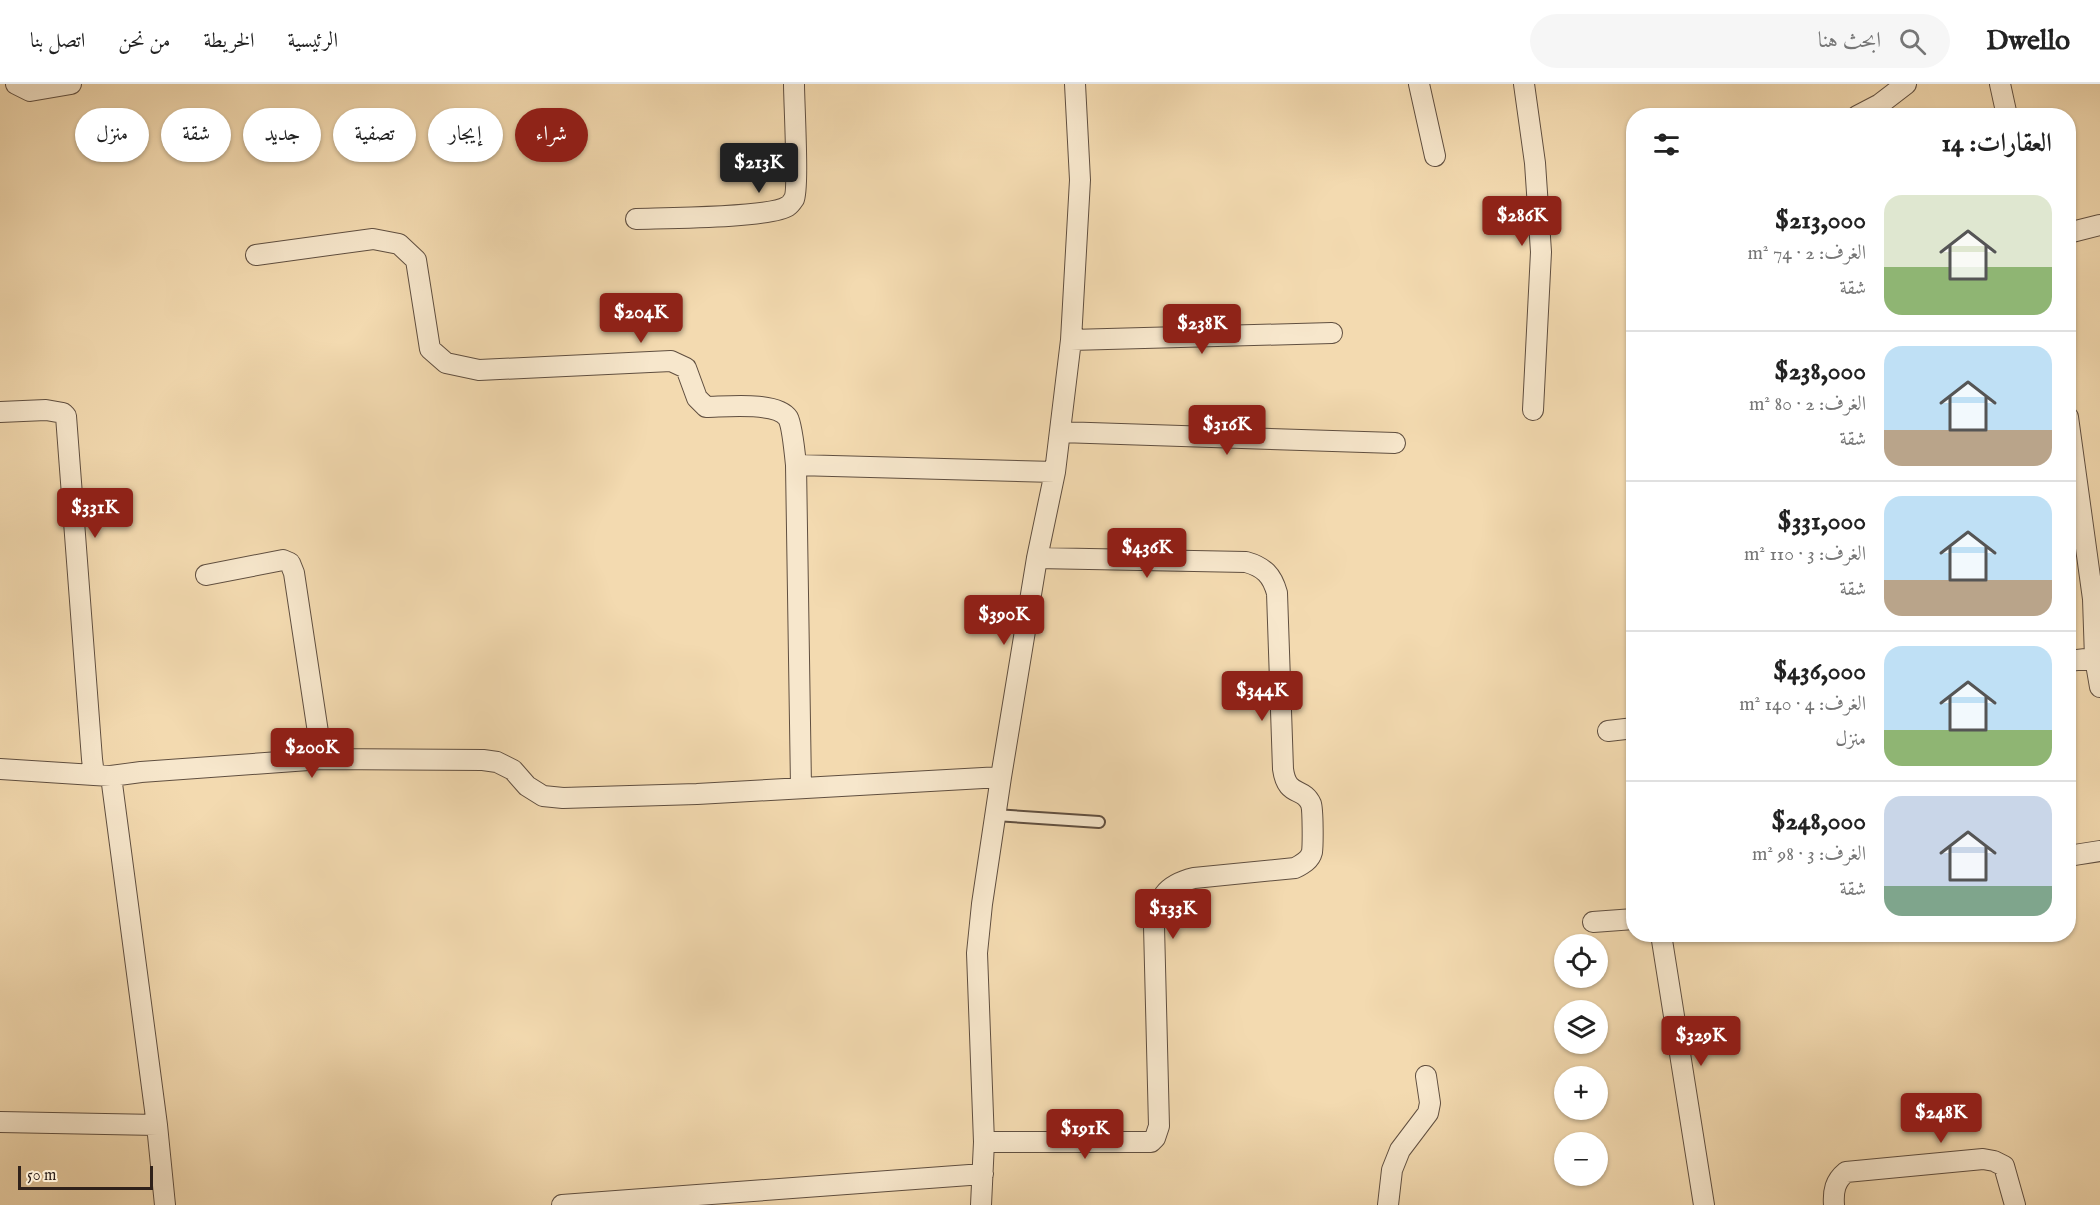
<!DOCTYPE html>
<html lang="ar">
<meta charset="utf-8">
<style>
:root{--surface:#fff;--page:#f6f6f6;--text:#222;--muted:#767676;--line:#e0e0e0;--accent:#8f2418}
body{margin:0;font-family:"IM FELL English",Amiri,serif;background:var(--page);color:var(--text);direction:rtl;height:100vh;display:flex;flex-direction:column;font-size:22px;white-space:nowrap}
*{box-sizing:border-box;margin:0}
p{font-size:20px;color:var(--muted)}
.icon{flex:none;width:33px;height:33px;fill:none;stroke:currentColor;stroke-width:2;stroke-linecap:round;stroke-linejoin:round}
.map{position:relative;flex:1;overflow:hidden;direction:ltr}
.panel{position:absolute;left:1626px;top:24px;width:450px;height:834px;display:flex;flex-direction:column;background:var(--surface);border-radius:24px;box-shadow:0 2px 4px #0004;direction:rtl}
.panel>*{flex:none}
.banner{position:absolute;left:18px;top:24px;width:570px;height:54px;direction:rtl;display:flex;gap:12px}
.controls{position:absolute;left:1554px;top:850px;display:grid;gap:12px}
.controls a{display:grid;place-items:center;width:54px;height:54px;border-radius:50%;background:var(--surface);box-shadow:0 2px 4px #0004;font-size:30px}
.scale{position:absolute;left:18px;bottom:15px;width:135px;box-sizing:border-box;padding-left:6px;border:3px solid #2f211a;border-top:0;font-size:16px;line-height:21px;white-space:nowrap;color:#2f211a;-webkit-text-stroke:4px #f7e7cc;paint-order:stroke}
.price{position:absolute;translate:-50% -51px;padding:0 14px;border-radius:6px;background:var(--accent);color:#fff;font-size:20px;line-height:39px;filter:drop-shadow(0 2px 3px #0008)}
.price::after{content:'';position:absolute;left:50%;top:36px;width:18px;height:14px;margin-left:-9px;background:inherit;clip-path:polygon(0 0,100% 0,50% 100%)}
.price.current{background:#222;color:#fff}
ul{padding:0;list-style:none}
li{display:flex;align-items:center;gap:18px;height:150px;padding:0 24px}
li+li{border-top:2px solid var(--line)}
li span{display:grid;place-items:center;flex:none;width:168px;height:120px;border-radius:18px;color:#555}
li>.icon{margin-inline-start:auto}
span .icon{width:72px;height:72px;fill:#fffc;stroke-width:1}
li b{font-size:26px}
h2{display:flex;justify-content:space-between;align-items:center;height:72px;padding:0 24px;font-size:26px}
.pill{padding:0 21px;border-radius:27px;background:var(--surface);box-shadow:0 2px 4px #0004;font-size:21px;line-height:54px}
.pill.current{background:var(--accent);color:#fff}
header{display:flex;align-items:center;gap:36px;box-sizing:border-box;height:84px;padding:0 30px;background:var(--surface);border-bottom:2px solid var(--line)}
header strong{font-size:28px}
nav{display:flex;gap:33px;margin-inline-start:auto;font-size:21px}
.search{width:420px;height:54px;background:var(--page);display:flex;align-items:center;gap:15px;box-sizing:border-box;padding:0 21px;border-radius:33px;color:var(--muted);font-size:22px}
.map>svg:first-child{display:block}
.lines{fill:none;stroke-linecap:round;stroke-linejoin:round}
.service-casing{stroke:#604f40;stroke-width:14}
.minor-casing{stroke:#604f40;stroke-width:22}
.service{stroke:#f7e7cc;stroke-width:10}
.minor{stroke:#f7e7cc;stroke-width:20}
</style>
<header>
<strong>Dwello</strong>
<div class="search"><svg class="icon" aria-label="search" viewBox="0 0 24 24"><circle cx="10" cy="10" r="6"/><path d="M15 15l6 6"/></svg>ابحث هنا</div>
<nav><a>الرئيسية</a><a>الخريطة</a><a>من نحن</a><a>اتصل بنا</a></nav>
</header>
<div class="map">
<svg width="2100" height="1121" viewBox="0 0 2100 1121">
<rect width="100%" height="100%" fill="#f3dab0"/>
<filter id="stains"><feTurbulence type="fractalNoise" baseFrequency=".00333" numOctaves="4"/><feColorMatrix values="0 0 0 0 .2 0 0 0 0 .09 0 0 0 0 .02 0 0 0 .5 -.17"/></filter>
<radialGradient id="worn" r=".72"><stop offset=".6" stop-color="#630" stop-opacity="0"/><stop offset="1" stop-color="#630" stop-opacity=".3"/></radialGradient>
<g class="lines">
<defs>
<path id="service" d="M 995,731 L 1099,738"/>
<path id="minor" d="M 16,0 L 30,7 L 71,0
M 1419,0 L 1435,72
M 1524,0 L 1535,79 L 1541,168 L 1533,326
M 2000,0 L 2007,32
M 1857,32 L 1880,20 L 1906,0
M 636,135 C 663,134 771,134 788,122 C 790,121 792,118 794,115 C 799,105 794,18 794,0
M 2068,149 L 2100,141
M 256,171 L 373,155 L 399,160 L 416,176 L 430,265 L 446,279 L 479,286 L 671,277 L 686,284 L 697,314 L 706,323 C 724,323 777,317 788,334 C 792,341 795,371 796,381 L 1055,388
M 1071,256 L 1332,249
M 0,328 L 46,326 L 63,329 L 66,332 L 92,675 L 94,691 L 111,692
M 2068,333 L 2093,515 L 2095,574 L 2100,603
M 1060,348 L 1395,359
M 796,381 L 801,703
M 206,491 L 283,476 L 290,479 L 294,489 L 322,675
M 2068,577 L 2095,574
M 1608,647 L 1634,644
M 0,685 L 94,691
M 2068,772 L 2100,767
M 1593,838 L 1634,835
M 1661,850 L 1704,1121
M 0,1038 L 157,1041 L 111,692 L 141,688 L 322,675 L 483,676 L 497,678 L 513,686 L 527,702 L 543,712 L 563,714 L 697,710 L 1001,693
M 157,1041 L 165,1121
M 984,1058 L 1151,1058 L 1155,1054 L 1159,1042 L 1154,842 C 1158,814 1165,801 1194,794 L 1295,784 C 1303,780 1310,776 1312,768 C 1313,761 1313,726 1311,720 C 1303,702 1287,714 1283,685 L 1277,509 C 1272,491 1264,483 1246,478 L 1037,474
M 562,1121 L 983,1090
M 981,1121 L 984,1058 L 977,869 L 982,820 L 1001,693 L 1037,474 L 1055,388 L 1071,256 L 1080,96 L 1075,0
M 1388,1121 L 1392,1086 L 1400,1066 L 1428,1029 L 1430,1019 L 1426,992
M 1834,1121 C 1833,1107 1835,1097 1846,1088 L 1983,1075 L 1994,1077 L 2004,1082 L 2015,1121"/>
</defs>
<!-- service casing -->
<use href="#service" class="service-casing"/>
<!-- minor casing -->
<use href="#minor" class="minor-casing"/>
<!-- service -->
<use href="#service" class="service"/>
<!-- minor -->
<use href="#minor" class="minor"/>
</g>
<rect width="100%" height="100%" filter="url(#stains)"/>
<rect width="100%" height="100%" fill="url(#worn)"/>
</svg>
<div class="controls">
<a><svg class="icon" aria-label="locate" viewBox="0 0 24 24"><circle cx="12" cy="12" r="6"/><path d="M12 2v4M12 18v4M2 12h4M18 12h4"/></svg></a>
<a><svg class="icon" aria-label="layers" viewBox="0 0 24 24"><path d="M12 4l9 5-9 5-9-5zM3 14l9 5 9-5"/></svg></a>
<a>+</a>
<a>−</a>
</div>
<div class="scale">50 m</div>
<b class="price current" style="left:759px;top:110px">$213K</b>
<b class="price" style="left:1522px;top:163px">$286K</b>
<b class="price" style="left:641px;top:260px">$204K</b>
<b class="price" style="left:1202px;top:271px">$238K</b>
<b class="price" style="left:1227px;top:372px">$316K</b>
<b class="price" style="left:95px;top:455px">$331K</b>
<b class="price" style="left:1147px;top:495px">$436K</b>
<b class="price" style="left:1004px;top:562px">$390K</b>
<b class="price" style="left:1262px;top:638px">$344K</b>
<b class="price" style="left:312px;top:695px">$200K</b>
<b class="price" style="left:1173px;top:856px">$133K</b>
<b class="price" style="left:1701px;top:983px">$329K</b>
<b class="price" style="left:1941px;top:1060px">$248K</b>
<b class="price" style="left:1085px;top:1076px">$191K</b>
<div class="banner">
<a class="pill current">شراء</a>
<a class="pill">إيجار</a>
<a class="pill">تصفية</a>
<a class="pill">جديد</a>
<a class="pill">شقة</a>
<a class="pill">منزل</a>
</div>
<section class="panel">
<h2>العقارات: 14<svg class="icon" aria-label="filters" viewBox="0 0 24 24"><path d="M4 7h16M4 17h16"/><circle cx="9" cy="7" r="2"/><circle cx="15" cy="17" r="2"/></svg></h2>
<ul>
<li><span style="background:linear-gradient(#dfe7d0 60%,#8fb573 0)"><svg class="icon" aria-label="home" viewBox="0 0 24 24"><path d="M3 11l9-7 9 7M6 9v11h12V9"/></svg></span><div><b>$213,000</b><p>الغرف: 2 · 74 m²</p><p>شقة</p></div></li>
<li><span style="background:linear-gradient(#bfe0f5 70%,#b9a48a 0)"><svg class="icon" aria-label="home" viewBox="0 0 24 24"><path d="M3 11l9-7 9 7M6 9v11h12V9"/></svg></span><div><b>$238,000</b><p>الغرف: 2 · 80 m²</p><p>شقة</p></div></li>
<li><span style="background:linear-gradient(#bfe0f5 70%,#b9a48a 0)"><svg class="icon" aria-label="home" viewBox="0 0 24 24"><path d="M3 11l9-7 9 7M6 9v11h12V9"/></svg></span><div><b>$331,000</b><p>الغرف: 3 · 110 m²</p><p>شقة</p></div></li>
<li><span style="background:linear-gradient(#bfe0f5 70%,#8fb573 0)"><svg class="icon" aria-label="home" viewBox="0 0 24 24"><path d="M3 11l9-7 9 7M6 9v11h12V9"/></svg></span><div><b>$436,000</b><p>الغرف: 4 · 140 m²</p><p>منزل</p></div></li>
<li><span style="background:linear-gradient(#c9d6e8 75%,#7fa58c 0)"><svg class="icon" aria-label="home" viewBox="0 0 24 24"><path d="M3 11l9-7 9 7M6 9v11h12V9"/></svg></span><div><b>$248,000</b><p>الغرف: 3 · 98 m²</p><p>شقة</p></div></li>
</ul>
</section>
</div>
